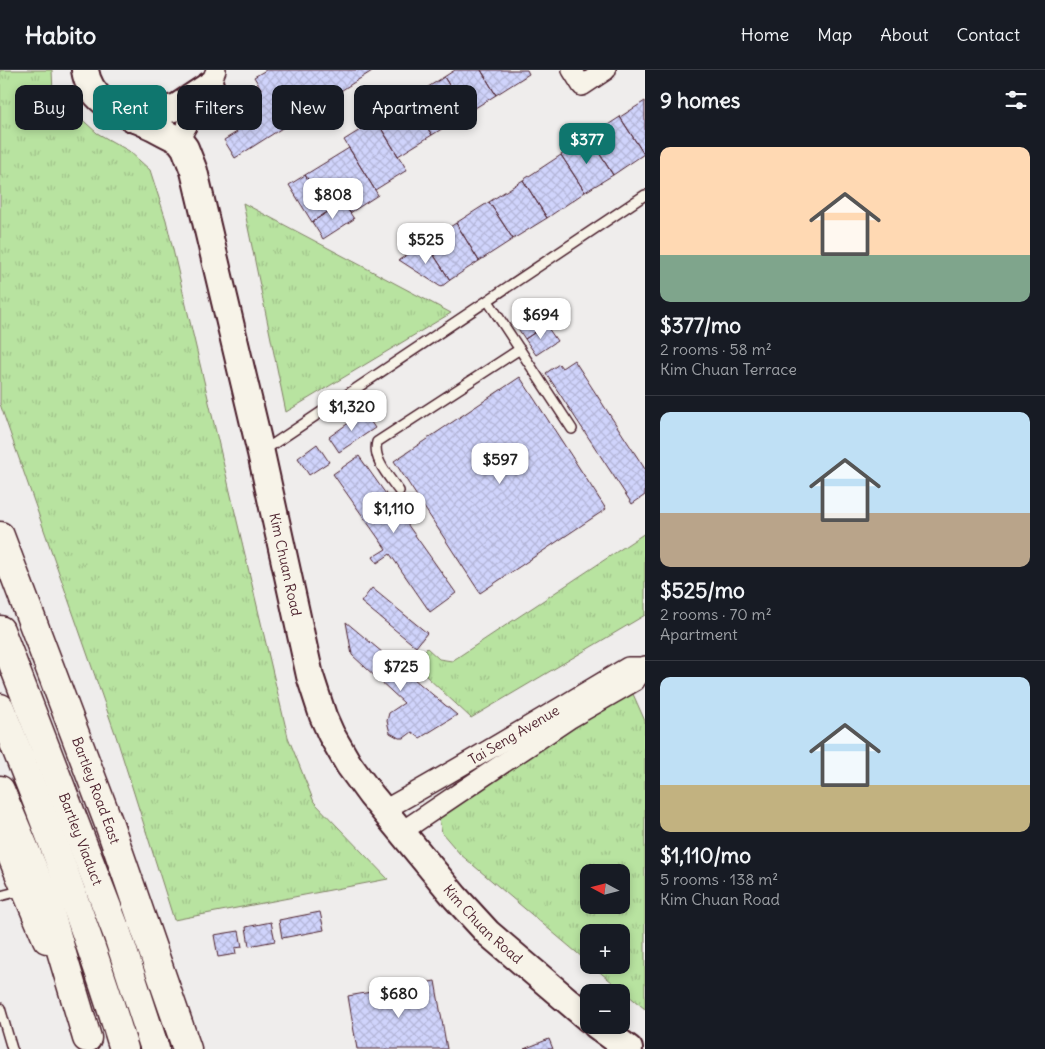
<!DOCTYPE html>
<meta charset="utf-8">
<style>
:root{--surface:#171b24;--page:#20242c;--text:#f1f3f6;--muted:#9ea1a6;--line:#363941;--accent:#0f766e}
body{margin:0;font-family:Delius,sans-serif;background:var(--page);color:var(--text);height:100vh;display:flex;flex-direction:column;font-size:19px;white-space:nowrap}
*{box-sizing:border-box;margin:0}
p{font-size:16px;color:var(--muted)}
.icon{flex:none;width:28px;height:28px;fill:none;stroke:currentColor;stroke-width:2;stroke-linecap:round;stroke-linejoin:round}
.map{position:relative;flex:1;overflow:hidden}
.panel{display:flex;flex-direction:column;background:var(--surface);width:400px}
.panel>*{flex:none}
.guide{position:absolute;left:15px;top:15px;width:475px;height:45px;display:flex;gap:10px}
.needle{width:32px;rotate:277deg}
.fabs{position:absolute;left:580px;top:794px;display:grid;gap:10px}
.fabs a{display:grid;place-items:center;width:50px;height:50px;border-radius:10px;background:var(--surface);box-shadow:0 2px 8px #0003;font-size:25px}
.price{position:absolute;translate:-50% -42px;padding:0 11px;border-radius:10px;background:#fff;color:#222;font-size:16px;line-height:32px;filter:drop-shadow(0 1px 2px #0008)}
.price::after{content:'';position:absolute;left:50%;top:30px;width:15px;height:11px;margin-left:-8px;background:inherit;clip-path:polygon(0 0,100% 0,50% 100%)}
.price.selected{background:var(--accent);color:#fff}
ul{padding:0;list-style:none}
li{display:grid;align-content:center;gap:10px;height:265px;padding:0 15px}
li+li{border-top:1px solid var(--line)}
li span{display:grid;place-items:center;height:155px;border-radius:10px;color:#555}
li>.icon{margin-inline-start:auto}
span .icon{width:90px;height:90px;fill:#fffc;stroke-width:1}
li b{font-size:21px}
h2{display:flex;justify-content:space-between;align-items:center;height:60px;padding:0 15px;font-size:21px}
.tag{padding:0 18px;border-radius:10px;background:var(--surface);box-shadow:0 2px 8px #0003;font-size:18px;line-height:45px}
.tag.selected{background:var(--accent);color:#fff}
header{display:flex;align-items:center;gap:30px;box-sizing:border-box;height:70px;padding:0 25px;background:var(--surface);border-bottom:1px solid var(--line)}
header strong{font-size:24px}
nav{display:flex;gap:28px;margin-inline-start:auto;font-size:18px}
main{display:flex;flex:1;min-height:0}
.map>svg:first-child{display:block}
.grass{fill:url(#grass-tufts);stroke:#818166;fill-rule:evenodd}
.building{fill:url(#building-cross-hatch);stroke:#4a1f2b}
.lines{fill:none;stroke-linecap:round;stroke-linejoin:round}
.service-casing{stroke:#4a1f2b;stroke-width:12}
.minor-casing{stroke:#4a1f2b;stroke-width:22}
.secondary-casing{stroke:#4a1f2b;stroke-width:30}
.primary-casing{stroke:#4a1f2b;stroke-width:31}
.trunk-casing{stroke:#4a1f2b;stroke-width:31}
.service{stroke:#f7f3e8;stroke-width:9}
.minor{stroke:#f7f3e8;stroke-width:19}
.secondary{stroke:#f7f3e8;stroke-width:26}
.primary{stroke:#f7f3e8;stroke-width:28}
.trunk{stroke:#f7f3e8;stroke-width:28}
.labels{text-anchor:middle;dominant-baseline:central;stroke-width:4;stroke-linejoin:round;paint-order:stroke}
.street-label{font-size:14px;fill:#4a1f2b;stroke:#f7f3e8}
</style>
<header>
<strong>Habito</strong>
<nav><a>Home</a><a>Map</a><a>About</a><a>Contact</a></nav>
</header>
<main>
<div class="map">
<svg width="645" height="979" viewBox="0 0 645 979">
<defs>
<pattern id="grass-tufts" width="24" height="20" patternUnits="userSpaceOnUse" patternTransform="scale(1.25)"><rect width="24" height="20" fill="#b8e3a0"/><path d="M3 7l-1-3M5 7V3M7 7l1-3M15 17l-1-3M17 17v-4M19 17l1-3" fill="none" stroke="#a0c28a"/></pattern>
<pattern id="building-cross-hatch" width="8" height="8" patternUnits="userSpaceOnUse" patternTransform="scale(1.25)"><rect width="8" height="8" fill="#d0d4fc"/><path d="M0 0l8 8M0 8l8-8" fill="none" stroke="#b4b6d8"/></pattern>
</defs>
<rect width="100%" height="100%" fill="#efedec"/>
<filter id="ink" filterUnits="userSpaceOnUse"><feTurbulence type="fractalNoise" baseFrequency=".02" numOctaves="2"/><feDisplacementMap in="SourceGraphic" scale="10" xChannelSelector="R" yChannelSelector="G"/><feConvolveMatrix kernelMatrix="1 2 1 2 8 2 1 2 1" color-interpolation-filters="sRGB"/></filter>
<g filter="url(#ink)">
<!-- grass -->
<path class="grass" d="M 0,0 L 52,0 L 53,23 L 97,63 L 129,81 L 150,100 L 166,150 L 288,667 L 314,732 L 388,809 L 174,850 L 116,666 L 0,334 Z
M 243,133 L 451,243 L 286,342 Z
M 645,463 L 645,545 L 471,648 L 412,593 L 427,578 L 439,589 L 452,591 Z
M 633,624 L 645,651 L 645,939 L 591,895 L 621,895 L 621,862 L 589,862 L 589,893 L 460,784 L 442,763 L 439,749 L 447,727 L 475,708 ZM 589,802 L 621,802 L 621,835 L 589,835 Z"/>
<!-- building -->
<path class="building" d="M 266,0 L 371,0 L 372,1 L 235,88 L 224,70 L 237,62 L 230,50 L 246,39 L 244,36 L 254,30 L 252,26 L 262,20 L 254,7 Z
M 455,0 L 481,0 L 496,25 L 467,43 L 444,7 Z
M 481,0 L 527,0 L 529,4 L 496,25 Z
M 444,7 L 467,43 L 432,65 L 409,29 Z
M 409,29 L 432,65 L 398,86 L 376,50 Z
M 645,31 L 645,86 L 620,47 Z
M 620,47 L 644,84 L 613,105 L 589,67 Z
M 376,50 L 407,100 L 375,120 L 344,70 Z
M 589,67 L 613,105 L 585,122 L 561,85 Z
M 349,78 L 378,125 L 350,143 L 343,132 L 340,134 L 336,127 L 324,134 L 305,105 Z
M 561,85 L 585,122 L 547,148 L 523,110 Z
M 305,105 L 324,134 L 336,127 L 340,134 L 312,152 L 289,115 Z
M 523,110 L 547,148 L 513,169 L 489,132 Z
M 343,132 L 354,149 L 323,169 L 312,152 Z
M 489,132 L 513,169 L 479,191 L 456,153 Z
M 456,153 L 479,191 L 450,210 L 426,173 Z
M 426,173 L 450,210 L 441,217 L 399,190 Z
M 538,243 L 546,255 L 525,269 L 517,257 Z
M 546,255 L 557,271 L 536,285 L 525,269 Z
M 574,290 L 645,399 L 645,425 L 632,434 L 546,303 L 559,294 L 562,298 Z
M 520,307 L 606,439 L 480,523 L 394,391 Z
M 364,342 L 375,358 L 339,382 L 329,367 Z
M 317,374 L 329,392 L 309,405 L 298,388 Z
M 359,386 L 456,523 L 430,542 L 390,484 L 377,493 L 373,487 L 386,479 L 333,404 Z
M 372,518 L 427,563 L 416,577 L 361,532 Z
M 346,552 L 457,645 L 420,668 L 412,662 L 404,668 L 399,668 L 390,663 L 387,651 L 389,643 L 404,633 L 352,585 Z
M 320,842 L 324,860 L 282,868 L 279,850 Z
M 271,852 L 275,871 L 249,876 L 246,857 Z
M 239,861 L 242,877 L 235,878 L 236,884 L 218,887 L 214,865 Z
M 435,911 L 447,979 L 357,979 L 348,926 Z
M 549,969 L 553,979 L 524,979 Z"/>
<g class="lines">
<defs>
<path id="service" d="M 488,231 L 572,359
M 263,381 L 645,125
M 399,421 C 390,408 372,389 377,372 L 520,279
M 0,826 L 24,820
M 0,938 L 12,979"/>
<g id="minor">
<path d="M 572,0 L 582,16 L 606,0"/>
<path d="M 179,70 L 210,15 L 216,0"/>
<path id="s1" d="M 384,740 C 467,694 547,645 628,597 L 644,597"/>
<path d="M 401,762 L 569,649 L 635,611 L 645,596"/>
</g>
<g id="secondary">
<path id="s2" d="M 85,0 C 90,33 121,42 147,54 C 158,59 168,65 179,70 L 185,78 L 194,101 L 261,383 L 310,606 L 323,646 L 331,664 L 349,695 L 371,725 L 455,827 L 488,863 L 589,949"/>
<path d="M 134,49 L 177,37 L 210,15"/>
<path d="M 596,955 L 629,979"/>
</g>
<g id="primary">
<path id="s3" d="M 0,466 L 109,754 L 187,979"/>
<path d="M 0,758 L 47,869"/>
</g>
<g id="trunk">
<path id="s4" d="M 0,560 L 117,863 L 155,979"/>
<path d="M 0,638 C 45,750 89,863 124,979"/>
<path d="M 0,720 L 46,830 L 87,968"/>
</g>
</defs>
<!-- service casing -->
<use href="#service" class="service-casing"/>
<!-- minor casing -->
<use href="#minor" class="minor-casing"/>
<!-- secondary casing -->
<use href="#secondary" class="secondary-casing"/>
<!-- primary casing -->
<use href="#primary" class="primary-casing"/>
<!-- trunk casing -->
<use href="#trunk" class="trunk-casing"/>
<!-- service -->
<use href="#service" class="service"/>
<!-- minor -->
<use href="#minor" class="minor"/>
<!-- secondary -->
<use href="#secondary" class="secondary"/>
<!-- primary -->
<use href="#primary" class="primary"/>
<!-- trunk -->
<use href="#trunk" class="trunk"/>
</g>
</g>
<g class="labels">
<!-- street labels -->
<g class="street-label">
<text stroke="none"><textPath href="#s2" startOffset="561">Kim Chuan Road</textPath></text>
<text stroke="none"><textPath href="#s1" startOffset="150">Tai Seng Avenue</textPath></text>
<text stroke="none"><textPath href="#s3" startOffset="272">Bartley Road East</textPath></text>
<text stroke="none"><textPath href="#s4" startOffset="224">Bartley Viaduct</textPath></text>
<text stroke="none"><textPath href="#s2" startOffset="981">Kim Chuan Road</textPath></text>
</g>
</g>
</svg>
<div class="fabs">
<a><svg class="needle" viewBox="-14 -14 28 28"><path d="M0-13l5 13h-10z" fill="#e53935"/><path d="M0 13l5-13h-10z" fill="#9ea1a6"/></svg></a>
<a>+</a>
<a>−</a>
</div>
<b class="price selected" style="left:587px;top:95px">$377</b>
<b class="price" style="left:333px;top:150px">$808</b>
<b class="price" style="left:426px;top:195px">$525</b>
<b class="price" style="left:541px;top:270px">$694</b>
<b class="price" style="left:352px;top:362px">$1,320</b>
<b class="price" style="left:500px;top:415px">$597</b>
<b class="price" style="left:394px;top:464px">$1,110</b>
<b class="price" style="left:401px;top:622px">$725</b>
<b class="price" style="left:399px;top:949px">$680</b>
<div class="guide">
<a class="tag">Buy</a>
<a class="tag selected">Rent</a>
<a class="tag">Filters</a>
<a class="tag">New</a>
<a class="tag">Apartment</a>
</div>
</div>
<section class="panel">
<h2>9 homes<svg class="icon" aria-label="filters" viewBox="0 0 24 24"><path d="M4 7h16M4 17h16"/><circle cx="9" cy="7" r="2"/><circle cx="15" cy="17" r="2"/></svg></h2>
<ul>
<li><span style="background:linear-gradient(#ffd9b3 70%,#7fa58c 0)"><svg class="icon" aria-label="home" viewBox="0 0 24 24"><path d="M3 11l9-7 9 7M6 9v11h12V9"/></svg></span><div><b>$377/mo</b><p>2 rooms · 58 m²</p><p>Kim Chuan Terrace</p></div></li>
<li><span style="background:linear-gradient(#bfe0f5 65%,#b9a48a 0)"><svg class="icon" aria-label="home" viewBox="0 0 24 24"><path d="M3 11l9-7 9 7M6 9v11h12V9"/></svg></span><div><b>$525/mo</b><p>2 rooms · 70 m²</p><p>Apartment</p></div></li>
<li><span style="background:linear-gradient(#bfe0f5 70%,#c2b280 0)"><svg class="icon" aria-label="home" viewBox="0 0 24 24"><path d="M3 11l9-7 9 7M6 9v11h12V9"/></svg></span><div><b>$1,110/mo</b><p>5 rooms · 138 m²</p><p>Kim Chuan Road</p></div></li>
</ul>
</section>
</main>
